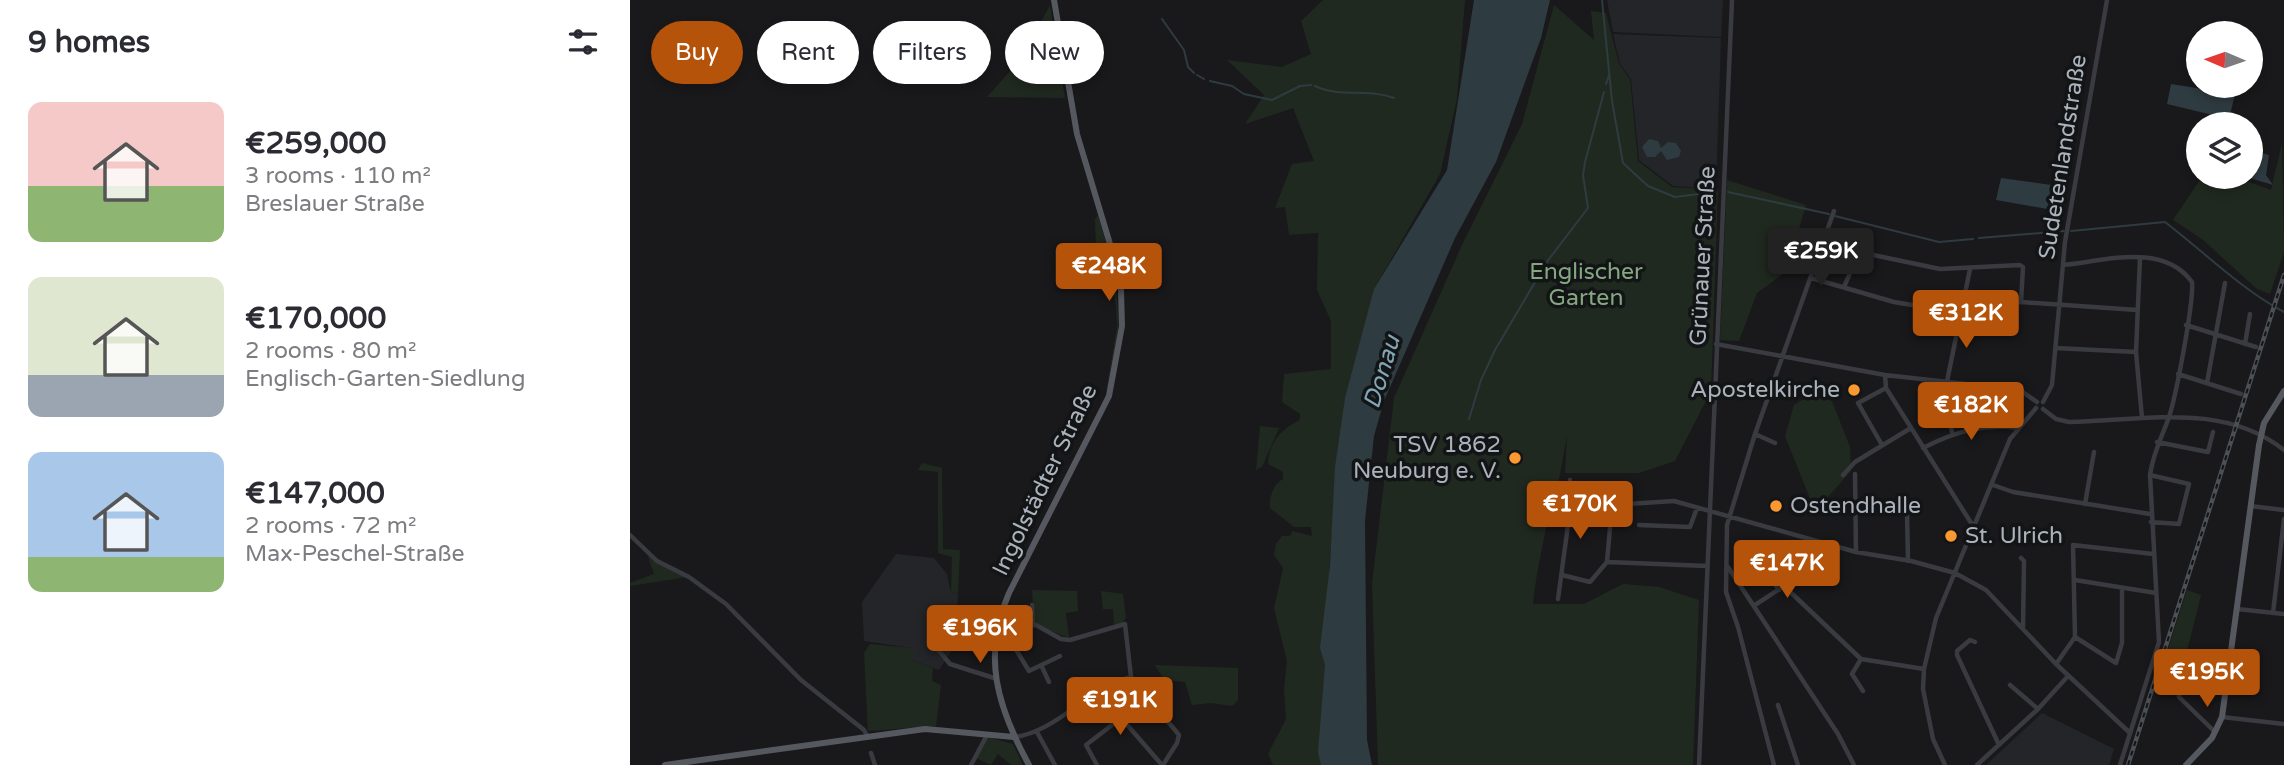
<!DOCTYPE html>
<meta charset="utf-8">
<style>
:root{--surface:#fff;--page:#f7f7f7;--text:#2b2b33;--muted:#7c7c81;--accent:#b45309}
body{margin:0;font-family:"Varela Round",sans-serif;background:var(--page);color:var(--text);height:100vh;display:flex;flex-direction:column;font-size:26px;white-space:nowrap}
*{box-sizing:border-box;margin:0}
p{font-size:23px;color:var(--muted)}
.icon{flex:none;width:38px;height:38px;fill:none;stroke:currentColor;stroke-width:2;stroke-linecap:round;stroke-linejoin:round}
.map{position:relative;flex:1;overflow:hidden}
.panel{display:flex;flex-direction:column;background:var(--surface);width:630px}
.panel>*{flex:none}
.top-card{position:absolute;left:21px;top:21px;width:665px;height:63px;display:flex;gap:14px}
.needle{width:46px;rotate:272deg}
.controls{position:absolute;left:1556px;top:21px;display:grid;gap:14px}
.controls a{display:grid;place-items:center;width:77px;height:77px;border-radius:50%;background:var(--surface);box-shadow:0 4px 10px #0003;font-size:35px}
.price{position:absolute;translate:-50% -60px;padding:0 16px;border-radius:7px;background:var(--accent);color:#fff;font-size:23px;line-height:46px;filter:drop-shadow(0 2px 4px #0008)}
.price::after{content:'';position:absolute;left:50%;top:42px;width:21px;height:16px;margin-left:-10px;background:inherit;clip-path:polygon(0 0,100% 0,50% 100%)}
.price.on{background:#222;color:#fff}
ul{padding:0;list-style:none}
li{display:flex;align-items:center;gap:21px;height:175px;padding:0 28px}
li span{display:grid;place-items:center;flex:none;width:196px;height:140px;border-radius:14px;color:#555}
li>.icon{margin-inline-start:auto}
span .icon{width:84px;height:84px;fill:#fffc;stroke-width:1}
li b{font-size:30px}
h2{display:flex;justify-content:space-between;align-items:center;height:84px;padding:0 28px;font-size:30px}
.pill{padding:0 24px;border-radius:32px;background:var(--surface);box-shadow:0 4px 10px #0003;font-size:24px;line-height:63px}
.pill.on{background:var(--accent);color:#fff}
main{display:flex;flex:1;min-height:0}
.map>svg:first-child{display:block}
.built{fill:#242528}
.green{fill:#202920}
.water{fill:#2e3b40}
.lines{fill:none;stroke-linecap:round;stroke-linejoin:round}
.stream{stroke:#2e3b40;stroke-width:2}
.minor{stroke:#393b40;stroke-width:4.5}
.major{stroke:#55595f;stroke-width:6}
.rail-casing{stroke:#4c5055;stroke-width:4.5}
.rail{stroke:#131416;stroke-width:2;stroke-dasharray:5;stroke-linecap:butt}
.poi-dot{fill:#fa9832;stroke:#131416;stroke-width:2.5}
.labels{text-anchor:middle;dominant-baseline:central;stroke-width:7;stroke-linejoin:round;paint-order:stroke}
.street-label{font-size:23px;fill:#aab2bb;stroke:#131416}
.park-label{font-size:23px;fill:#84a781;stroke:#131416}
.poi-label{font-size:23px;fill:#aab2bb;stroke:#131416;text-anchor:end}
.water-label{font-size:24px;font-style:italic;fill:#80a6b7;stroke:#131416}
</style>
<main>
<section class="panel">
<h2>9 homes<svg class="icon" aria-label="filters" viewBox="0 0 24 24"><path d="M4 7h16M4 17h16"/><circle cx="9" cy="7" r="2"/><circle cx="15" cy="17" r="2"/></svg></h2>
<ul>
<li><span style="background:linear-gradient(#f6c9c9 60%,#8fb573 0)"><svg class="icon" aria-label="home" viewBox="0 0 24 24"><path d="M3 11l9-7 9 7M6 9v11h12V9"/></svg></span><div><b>€259,000</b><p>3 rooms · 110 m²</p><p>Breslauer Straße</p></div></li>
<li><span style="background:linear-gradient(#dfe7d0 70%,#9aa5b1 0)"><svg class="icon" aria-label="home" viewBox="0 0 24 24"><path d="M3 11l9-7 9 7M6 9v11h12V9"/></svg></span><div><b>€170,000</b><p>2 rooms · 80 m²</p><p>Englisch-Garten-Siedlung</p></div></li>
<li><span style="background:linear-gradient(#a9c7e8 75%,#8fb573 0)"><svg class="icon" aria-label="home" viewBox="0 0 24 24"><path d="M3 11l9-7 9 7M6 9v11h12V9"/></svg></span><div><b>€147,000</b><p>2 rooms · 72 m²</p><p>Max-Peschel-Straße</p></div></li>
</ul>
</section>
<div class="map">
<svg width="1654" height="765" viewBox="0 0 1654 765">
<rect width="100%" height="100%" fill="#19191b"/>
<!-- built -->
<path class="built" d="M 977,0 L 1093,0 L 1091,37 L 983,32 Z
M 983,34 L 1091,38 L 1086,189 L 1043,186 L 1009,160 L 1001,79 L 990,64 Z
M 1654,270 L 1654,279 L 1500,765 L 1497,765 Z
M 266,554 L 304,558 L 317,574 L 321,592 L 328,594 L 326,644 L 309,670 L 282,660 L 282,648 L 234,641 L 232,602 Z
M 1412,713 L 1484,749 L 1479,765 L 1356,765 Z"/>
<!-- green -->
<path class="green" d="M 693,0 L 835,0 L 827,99 L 810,174 L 744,289 L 703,521 L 694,639 L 690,648 L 695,665 L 692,762 L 691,765 L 643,765 L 638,754 L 656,719 L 654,689 L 657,661 L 644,608 L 653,568 L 644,555 L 646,544 L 652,536 L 660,536 L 662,531 L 682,536 L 681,527 L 664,527 L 640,508 C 639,498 643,484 653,479 L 653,472 L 638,464 C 639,442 651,429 670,420 L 670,414 L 652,402 L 654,374 L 701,369 L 701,321 L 687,290 L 688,233 L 659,235 L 655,207 L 645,208 L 662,164 L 684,161 L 663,108 L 615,124 L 634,95 L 597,60 L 652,67 L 681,54 L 671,21 Z
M 420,5 L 435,98 L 357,97 L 391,59 Z
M 924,5 L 964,40 L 961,11 L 976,13 L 989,64 L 1000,79 L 1008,161 L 1042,187 L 1088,190 L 1081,391 L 1045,461 L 1009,473 L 935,473 L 937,436 L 923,512 L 919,510 C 914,543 906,571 903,604 L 954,604 L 993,584 L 1029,587 L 1069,600 L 1063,765 L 748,765 L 742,584 L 764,398 L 832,245 L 892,124 Z
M 1652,143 L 1654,252 L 1640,294 L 1627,289 L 1572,239 L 1543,220 L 1572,177 L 1605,177 L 1641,190 Z
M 1097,180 L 1176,205 L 1156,272 L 1127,293 L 1109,341 L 1090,340 Z
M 468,215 C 489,284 497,328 475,399 L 487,327 L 486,306 L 482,282 L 466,250 L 465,219 Z
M 1182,394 L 1202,401 L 1220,447 L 1221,471 L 1190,506 L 1181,501 L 1155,436 L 1164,405 Z
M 630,426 L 649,428 L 632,467 L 626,470 Z
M 292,463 L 312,468 L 313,549 L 330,550 L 328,594 L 321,592 L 322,557 L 308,553 L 308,472 L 288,470 Z
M 17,554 L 19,557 L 58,577 L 0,586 L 0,583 L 24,574 Z
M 402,590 L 447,591 L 448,611 L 436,613 L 439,638 L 404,624 Z
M 1557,590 L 1571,595 L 1547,691 L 1525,689 Z
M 471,591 L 493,594 L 496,618 L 491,624 L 484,625 L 483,609 L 473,609 Z
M 240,644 L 283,648 L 282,660 L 303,668 L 302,681 L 311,685 L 306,726 L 238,731 L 234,653 Z
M 525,665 L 608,668 L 608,700 L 602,706 L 581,703 L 562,705 L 555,682 L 534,680 Z
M 358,737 L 383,744 L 393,765 L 381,765 L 368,754 L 361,765 L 346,758 Z"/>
<!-- water -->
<path class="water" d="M 844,0 L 920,0 L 911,38 L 866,162 L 825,238 L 754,401 L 744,436 L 735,521 L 737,740 L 742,765 L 691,765 L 688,752 L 695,665 L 690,648 L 700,565 L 705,467 L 715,398 L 744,289 L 817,170 Z
M 1541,84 L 1605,94 L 1599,119 L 1537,104 Z
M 1019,139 L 1028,141 L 1031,148 L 1038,142 L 1046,143 L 1051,151 L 1049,157 L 1037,160 L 1031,151 L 1025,157 L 1017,157 L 1012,147 Z
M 1621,150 L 1639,155 L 1636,175 L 1643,185 L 1616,177 L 1620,177 Z
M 1371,178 L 1436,187 L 1434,212 L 1366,200 Z"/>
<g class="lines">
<!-- stream -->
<path class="stream" d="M 972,0 L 982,101 L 993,163 L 1018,186 L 1045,197 L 1085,192
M 532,19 L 554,50 L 558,67 L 564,73
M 567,75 L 574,79
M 580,81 L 602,86 L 614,94 L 642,100 L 670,86 L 681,85
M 976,84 L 979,75
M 685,86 C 710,98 738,88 764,98
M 1098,192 L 1199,214
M 1205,216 L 1309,242 L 1343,239
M 1441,231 L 1535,222 C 1574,252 1611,289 1654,312
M 1349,238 L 1434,231
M 916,263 L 958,208 L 953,175 L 955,162 L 974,92
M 839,419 L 851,380 L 865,350 L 911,272"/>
<!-- minor -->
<path class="minor" d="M 1510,258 L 1506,352 L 1512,418
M 1433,265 C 1475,261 1533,242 1562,282 C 1564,302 1546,396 1539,417 C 1532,437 1523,453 1520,475 L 1529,642 L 1490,765
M 1181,278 L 1264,302 L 1300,308 L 1332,309 L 1391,302 L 1507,310
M 1214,287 L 1229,252 L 1310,269 L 1390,265 L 1393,267 L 1391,302
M 1556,325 L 1626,347
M 1086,344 L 1255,375 L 1390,390 L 1407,402
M 1615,344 L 1620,314
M 1425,348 L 1506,352
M 1548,374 L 1611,394
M 1255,375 L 1256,388 L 1343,526
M 1577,383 L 1595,283
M 1413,402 L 1422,385 L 1435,242 L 1477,0
M 1413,409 L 1426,419 L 1439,422 C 1512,421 1592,401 1654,450
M 1322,432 L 1314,396 L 1340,269
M 1125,434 L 1145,443
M 1527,442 L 1578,452 L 1583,432
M 1252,445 L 1228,403 L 1256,388
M 1293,448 C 1324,432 1354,423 1389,428
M 1225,474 L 1226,552
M 1213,475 L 1225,462 L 1281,428
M 1520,475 L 1559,484 L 1549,524 L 1521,522
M 1363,485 L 1383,492 L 1520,514
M 941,503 L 982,505 L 1044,501 L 1226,552 L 1281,561 L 1325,573 L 1356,590 L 1426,664 L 1500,733
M 1455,504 L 1464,452
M 1620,506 L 1654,510
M 1277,512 L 1278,561
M 1009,525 L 1060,527 L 1067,508
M 0,535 L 27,561 L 59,577 L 96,604 L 171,680 L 234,730 L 238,737
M 1391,558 L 1394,561 L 1393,629
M 1129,561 L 1149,590
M 977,562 L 1077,566
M 1098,567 L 1208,734 L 1224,765
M 932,575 L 960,582 L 977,562 L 982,505
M 1445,580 L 1526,593
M 1154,586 L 1231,659
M 928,599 L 941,503 L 940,480
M 402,605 L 403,625
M 1125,605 L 1154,586 L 1168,567
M 1607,609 L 1654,614
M 1643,613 L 1654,519
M 368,628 L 406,625 L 431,639 L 440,640 L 495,624 L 501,677
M 374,630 L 399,671 L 430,656
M 1445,637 L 1486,663 L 1492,643 L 1492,588
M 1345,642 L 1340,640 L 1327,651 L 1327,655 L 1369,745
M 305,646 L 320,664 L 364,678
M 1426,664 L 1445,637 L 1443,545 L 1523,554
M 412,667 L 419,682
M 501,677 L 549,735 L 547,743 L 533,765
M 1380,685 L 1408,709
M 467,690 L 532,765
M 1233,691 L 1222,674 L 1231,659 L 1294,669
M 1550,691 L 1549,697 L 1585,732
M 1148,705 L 1168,765
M 1592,717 L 1654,724
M 407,732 L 425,765
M 385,737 C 425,732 457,690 501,677
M 241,753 L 245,765
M 341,765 L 357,735
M 467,765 L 456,745 L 491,718
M 1069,765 L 1102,0
M 1144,765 L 1108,627 L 1096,592 L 1097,525 L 1125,434 L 1204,211
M 1315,765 L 1303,739 L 1293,689 L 1294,669 L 1306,618 L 1380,439 L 1406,408
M 1347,765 L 1408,709 L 1438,676"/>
<!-- major -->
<path class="major" d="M 35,765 L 295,729 L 384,737
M 399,765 C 368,708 351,656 379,593 L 479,396 L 492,326 L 491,291 L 486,264 L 447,134 L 424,0
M 1556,765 L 1582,738 L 1592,717 L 1629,445 L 1634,423 L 1654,391"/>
<defs>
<path id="rail" d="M 1498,765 L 1654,275"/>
</defs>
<!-- rail casing -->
<use href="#rail" class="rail-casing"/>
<!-- rail -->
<use href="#rail" class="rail"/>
</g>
<!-- markers -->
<g class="poi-dot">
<circle cx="1224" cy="390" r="7"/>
<circle cx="885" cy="458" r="7"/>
<circle cx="1146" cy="506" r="7"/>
<circle cx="1321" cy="536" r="7"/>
</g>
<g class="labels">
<!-- street labels -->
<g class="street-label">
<text transform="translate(1433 157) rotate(-81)">Sudetenlandstraße</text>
<text transform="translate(1073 256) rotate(-87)">Grünauer Straße</text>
<text transform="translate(415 480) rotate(-64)">Ingolstädter Straße</text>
</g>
<!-- park labels -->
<g class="park-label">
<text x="956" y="272">Englischer<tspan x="956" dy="26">Garten</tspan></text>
</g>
<!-- poi labels -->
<g class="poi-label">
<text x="1210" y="390">Apostelkirche</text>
<text x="871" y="445">TSV 1862<tspan x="871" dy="26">Neuburg e. V.</tspan></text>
<text x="1160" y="506" text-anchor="start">Ostendhalle</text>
<text x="1335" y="536" text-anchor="start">St. Ulrich</text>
</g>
<!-- water labels -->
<g class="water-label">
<text transform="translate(752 372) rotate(-73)">Donau</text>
</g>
</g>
</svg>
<div class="controls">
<a><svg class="needle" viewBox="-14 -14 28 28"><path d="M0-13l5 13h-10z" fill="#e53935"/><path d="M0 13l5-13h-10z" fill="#7c7c81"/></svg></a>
<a><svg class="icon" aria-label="layers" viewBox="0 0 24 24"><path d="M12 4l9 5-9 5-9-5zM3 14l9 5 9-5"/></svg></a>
</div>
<b class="price on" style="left:1191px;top:288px">€259K</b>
<b class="price" style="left:479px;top:303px">€248K</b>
<b class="price" style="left:1336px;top:350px">€312K</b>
<b class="price" style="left:1341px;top:442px">€182K</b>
<b class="price" style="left:950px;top:541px">€170K</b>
<b class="price" style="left:1157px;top:600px">€147K</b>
<b class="price" style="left:350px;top:665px">€196K</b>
<b class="price" style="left:1577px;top:709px">€195K</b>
<b class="price" style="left:490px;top:737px">€191K</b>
<div class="top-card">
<a class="pill on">Buy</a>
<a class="pill">Rent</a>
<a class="pill">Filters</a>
<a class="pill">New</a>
</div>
</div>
</main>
